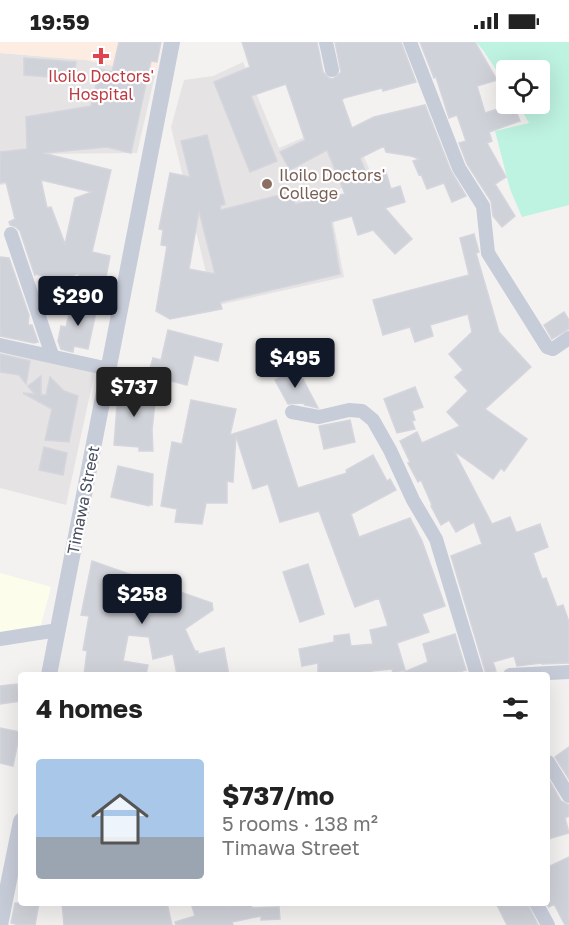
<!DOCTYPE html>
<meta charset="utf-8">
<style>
:root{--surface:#fff;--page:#f2f2f2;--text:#222;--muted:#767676;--accent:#111827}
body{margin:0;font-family:"Golos Text",sans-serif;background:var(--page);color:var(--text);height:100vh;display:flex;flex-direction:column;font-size:22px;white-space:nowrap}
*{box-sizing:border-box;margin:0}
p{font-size:20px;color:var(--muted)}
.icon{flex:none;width:33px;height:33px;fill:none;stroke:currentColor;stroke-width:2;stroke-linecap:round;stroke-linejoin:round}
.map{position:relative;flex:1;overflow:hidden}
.side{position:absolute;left:18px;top:630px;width:532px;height:234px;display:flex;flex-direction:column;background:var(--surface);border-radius:6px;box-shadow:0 6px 24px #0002}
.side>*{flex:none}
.controls{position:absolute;left:496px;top:18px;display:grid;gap:12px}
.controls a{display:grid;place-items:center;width:54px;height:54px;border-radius:6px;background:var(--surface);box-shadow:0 6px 24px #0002;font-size:30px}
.price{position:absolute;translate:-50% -51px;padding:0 14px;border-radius:6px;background:var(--accent);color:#fff;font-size:20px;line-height:39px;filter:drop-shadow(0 2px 3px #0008)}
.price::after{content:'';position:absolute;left:50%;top:36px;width:18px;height:14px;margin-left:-9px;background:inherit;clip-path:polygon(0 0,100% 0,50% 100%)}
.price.selected{background:#222;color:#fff}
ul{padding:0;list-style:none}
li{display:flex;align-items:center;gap:18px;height:150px;padding:0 18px}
li span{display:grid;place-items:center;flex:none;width:168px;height:120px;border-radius:6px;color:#555}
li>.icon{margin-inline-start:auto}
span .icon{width:72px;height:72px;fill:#fffc;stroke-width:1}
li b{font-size:26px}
h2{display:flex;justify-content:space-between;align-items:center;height:72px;padding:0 18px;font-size:26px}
.status{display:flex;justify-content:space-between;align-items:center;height:42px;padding:0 30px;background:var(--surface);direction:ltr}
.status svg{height:16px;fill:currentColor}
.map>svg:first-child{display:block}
.commercial{fill:#fdfdeb}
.education{fill:#e5e3e3}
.medical{fill:#fdece2}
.green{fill:#bef2e1}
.building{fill:#d0d2d9;stroke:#d5d5dd;stroke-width:1.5;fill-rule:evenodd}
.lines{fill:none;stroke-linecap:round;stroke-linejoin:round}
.minor{stroke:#c7ccd9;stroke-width:14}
.tertiary{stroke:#c7ccd9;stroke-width:16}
.health-dot{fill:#e0444e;stroke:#fff;stroke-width:2}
.education-dot{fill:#8d6e63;stroke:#fff;stroke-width:2}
.labels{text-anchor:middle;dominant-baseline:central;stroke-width:4.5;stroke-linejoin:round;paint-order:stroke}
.health-label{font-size:16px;fill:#be3a42;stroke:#fff}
.education-label{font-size:16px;fill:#785e54;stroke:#fff;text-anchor:start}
.street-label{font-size:16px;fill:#484e60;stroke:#fff}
</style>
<div class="status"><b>19:59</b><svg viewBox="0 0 49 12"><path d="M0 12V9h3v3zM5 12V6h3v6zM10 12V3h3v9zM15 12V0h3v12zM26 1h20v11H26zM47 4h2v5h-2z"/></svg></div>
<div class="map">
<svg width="569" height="883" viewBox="0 0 569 883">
<rect width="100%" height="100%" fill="#f4f2f1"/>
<!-- commercial -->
<path class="commercial" d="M 0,531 L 51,545 L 41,583 L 0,590 Z"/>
<!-- education -->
<path class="education" d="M 0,11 L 86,18 L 155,33 L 137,111 L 42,112 L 45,137 L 0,143 Z
M 243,20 L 279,106 L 347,77 L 371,131 L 328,153 L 344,235 L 214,264 L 171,85 L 184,38 L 213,34 Z
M 0,311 L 95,329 L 66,463 L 0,446 Z"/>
<!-- medical -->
<path class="medical" d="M 0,0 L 162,0 L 155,33 L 86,18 L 0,11 Z"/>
<!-- green -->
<path class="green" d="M 476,0 L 569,0 L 569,163 L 522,175 L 510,147 L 495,89 L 529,81 L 518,62 L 540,62 L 540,28 L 507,28 L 507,44 L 483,8 Z"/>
<!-- building -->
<path class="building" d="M 119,0 L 161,0 L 157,20 L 151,19 L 131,111 L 107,105 L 43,111 L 111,128 L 92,210 L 110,214 L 104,246 L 77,241 L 79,231 L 62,238 L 35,232 L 35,234 L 20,189 L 16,185 L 10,183 L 9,180 L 15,177 L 6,140 L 0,141 L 0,110 L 27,107 L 26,75 L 91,64 L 100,27 L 112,30 ZM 41,138 L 92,150 L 75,156 L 65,202 L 51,165 L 47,166 Z
M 242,0 L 317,0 L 323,30 L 329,36 L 333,37 L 341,30 L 335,0 L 401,0 L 416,40 L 383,49 L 382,46 L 344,56 L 342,58 L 352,86 L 374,75 L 425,63 L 451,129 L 466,154 L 452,160 L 444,141 L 427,147 L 421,132 L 419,133 L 413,119 L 420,117 L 411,114 L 386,110 L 384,104 L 360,116 L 367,133 L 385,127 L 391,147 L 400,144 L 405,160 L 385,166 L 412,197 L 395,212 L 373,188 L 358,193 L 352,174 L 331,180 L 340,232 L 220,260 L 222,267 L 170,277 L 156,269 L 167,204 L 161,203 L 163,188 L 159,187 L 170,131 L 190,135 L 181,99 L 207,93 L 225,162 L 220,164 L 221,168 L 292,150 L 295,162 L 345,152 L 327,108 L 290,128 L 280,110 L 305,98 L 286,42 L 251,54 L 277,119 L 250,130 L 214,40 L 250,25 ZM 199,169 L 215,232 L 189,227 Z
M 420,0 L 475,0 L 497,38 L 477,44 L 485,71 L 513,62 L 520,79 L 489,90 L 492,99 L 487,101 L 506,135 L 495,142 L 515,174 L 502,185 L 493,174 L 491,159 L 467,122 L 459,101 L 466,99 L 457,73 L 449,76 L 436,35 L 434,36 Z
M 24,16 L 76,20 L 74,37 L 24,33 Z
M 474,192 L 479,210 L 476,211 L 499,290 L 531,325 L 485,367 L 527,397 L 504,429 L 501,426 L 493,437 L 454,409 L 492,482 L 510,475 L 516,490 L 518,490 L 540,482 L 548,505 L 533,511 L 542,537 L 546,536 L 557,565 L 563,563 L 569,580 L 569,621 L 542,622 L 542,621 L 517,624 L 514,614 L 493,620 L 496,629 L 486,632 L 451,514 L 482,502 L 474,480 L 456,490 L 449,478 L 441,483 L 431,464 L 432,463 L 421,438 L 418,440 L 408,421 L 410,420 L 400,399 L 417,390 L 422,401 L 460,384 L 447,370 L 468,349 L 455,335 L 463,328 L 449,312 L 472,290 L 468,272 L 430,283 L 433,294 L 415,300 L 410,285 L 383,293 L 373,258 L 469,233 L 460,196 Z
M 0,215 L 9,216 L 29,273 L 28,283 L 32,283 L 38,300 L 34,301 L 0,294 Z
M 72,260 L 97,265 L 88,307 L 74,304 L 73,310 L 61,307 L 58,299 L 61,284 L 66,285 Z
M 564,270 L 569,278 L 569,287 L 552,297 L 544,283 Z
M 168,288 L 222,302 L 218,319 L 194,313 L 187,343 L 148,333 L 153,316 L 161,318 Z
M 0,312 L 30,319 L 26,342 L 19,333 L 0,330 Z
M 297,326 L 318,366 L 305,363 L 303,361 L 288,362 L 275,338 Z
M 41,334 L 41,353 L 46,353 L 50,335 L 64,349 L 78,354 L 69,400 L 45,398 L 52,367 L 23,351 L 35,352 L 28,344 Z
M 119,337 L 141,339 L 139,359 L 155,361 L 152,388 L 153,409 L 139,409 L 139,405 L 114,403 Z
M 415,345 L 423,365 L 412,369 L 415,378 L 412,379 L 415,387 L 397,391 L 384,357 Z
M 191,358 L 236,367 L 230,393 L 276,378 L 298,446 L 347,431 L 346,428 L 373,413 L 387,439 L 390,437 L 396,448 L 351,472 L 359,495 L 410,476 L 422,499 L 445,564 L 422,572 L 429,590 L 397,601 L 405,628 L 393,631 L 392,627 L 372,629 L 372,633 L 318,633 L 318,621 L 302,624 L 299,607 L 334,600 L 334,594 L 349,592 L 351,604 L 373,602 L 370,588 L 388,584 L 379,556 L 355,565 L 319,469 L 280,480 L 268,442 L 253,447 L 236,394 L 233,440 L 227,439 L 227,461 L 206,461 L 202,482 L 175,480 L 177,467 L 161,464 L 172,400 L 182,402 Z
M 350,378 L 355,400 L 324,407 L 319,384 Z
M 44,405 L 67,411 L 63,433 L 39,428 Z
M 118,424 L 153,432 L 152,463 L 150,462 L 149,464 L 111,455 Z
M 92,519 L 212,561 L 213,568 L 185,587 L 195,609 L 198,609 L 198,612 L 224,606 L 229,633 L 177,633 L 173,612 L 153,617 L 149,595 L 128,593 L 123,619 L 148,623 L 146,633 L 84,633 L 87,609 L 83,608 L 89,574 L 81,573 Z
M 308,522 L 324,572 L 300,580 L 283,530 Z
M 455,592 L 466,628 L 449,633 L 397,633 L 428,620 L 423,602 Z
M 17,642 L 20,659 L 0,662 L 0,644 Z
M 0,686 L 20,690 L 13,724 L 0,721 Z
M 569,705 L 569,737 L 555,715 Z
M 548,736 L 561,759 L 569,763 L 569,774 L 565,776 L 569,791 L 548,797 Z
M 569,815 L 569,883 L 565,883 L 554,862 L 549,865 L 546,861 L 548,825 Z
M 15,861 L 39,861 L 35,883 L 19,883 L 11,881 Z
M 62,861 L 167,861 L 172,883 L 64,883 Z
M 191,861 L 225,861 L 226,865 L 250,861 L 252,866 L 279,865 L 280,877 L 261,878 L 261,874 L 232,880 L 233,883 L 176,883 L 175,880 L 195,874 Z
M 496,861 L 527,861 L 538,883 L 507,883 Z"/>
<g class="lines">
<!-- minor -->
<path class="minor" d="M 326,0 L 332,28
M 410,0 L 459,126 L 483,164 L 488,211 L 547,305 L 553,307 L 569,296
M 11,192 L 52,313
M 0,303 L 109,327
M 292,370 L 319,375 L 349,368 L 362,369 L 373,378 L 390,408 L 413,458 L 436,497 L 477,633
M 0,597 L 58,588
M 510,633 L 569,630
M 548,720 L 569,754
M 536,861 L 548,883"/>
<!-- tertiary -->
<path class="tertiary" d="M 49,633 L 172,0
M 0,883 L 21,779"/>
</g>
<!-- markers -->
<path class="health-dot" d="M98 5h6v6h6v6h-6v6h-6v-6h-6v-6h6z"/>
<circle class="education-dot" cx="267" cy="142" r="6"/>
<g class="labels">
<!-- health labels -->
<g class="health-label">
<text x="101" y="34">Iloilo Doctors'<tspan x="101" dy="18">Hospital</tspan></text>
</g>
<!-- education labels -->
<g class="education-label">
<text x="279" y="133">Iloilo Doctors'<tspan x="279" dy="18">College</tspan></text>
</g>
<!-- street labels -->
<g class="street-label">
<text transform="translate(83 458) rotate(-79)">Timawa Street</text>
</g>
</g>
</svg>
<div class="controls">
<a><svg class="icon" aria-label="locate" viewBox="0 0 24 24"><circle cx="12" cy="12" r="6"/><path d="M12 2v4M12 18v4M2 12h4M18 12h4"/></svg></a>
</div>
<b class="price" style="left:78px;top:285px">$290</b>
<b class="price" style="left:295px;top:347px">$495</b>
<b class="price selected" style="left:134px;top:376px">$737</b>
<b class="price" style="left:142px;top:583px">$258</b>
<section class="side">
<h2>4 homes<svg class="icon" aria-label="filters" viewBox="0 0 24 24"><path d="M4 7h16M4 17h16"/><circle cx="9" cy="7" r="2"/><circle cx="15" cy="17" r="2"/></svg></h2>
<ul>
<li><span style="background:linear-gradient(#a9c7e8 65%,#9aa5b1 0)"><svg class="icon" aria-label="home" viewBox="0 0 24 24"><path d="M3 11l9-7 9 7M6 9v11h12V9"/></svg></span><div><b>$737/mo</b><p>5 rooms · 138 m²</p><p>Timawa Street</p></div></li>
</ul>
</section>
</div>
